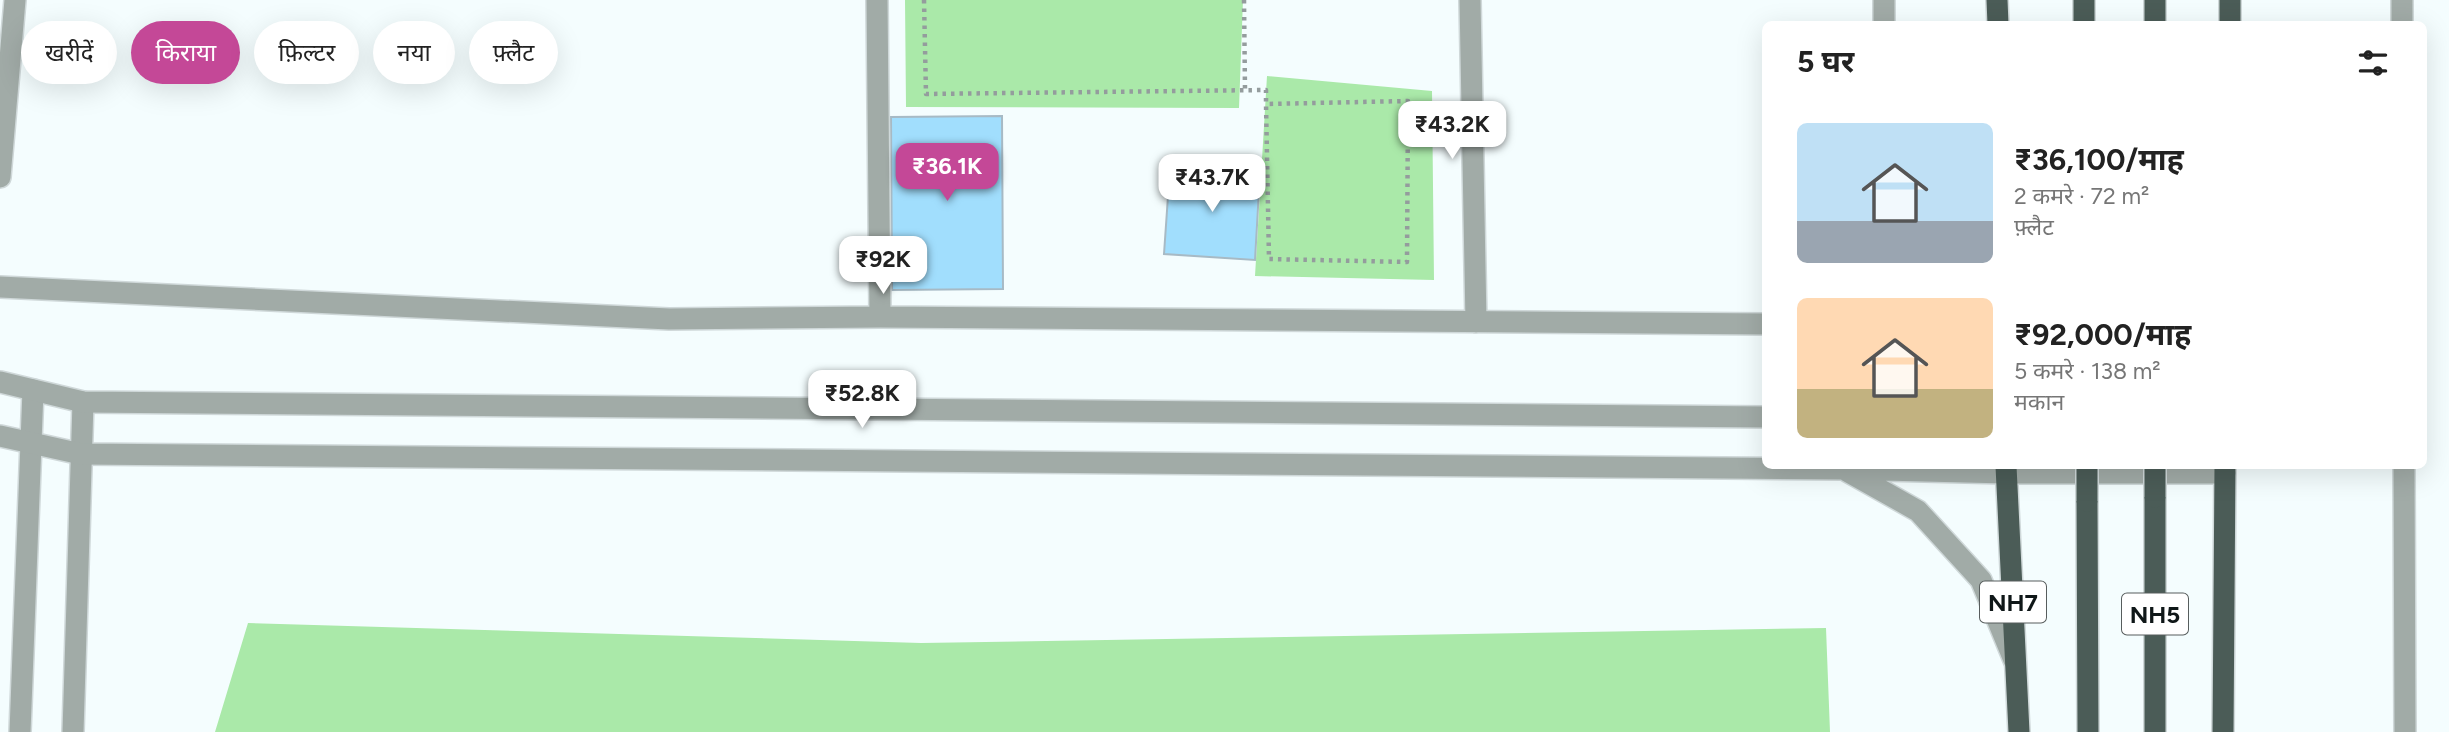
<!DOCTYPE html>
<html lang="hi">
<meta charset="utf-8">
<style>
:root{--surface:#fff;--page:#f6f6f6;--text:#222;--muted:#767676;--accent:#c44897}
body{margin:0;font-family:Figtree,"Noto Sans Devanagari",sans-serif;background:var(--page);color:var(--text);height:100vh;display:flex;flex-direction:column;font-size:26px;white-space:nowrap}
*{box-sizing:border-box;margin:0}
p{font-size:23px;color:var(--muted)}
.icon{flex:none;width:38px;height:38px;fill:none;stroke:currentColor;stroke-width:2;stroke-linecap:round;stroke-linejoin:round}
.map{position:relative;flex:1;overflow:hidden}
.panel{position:absolute;left:1762px;top:21px;width:665px;height:448px;display:flex;flex-direction:column;background:var(--surface);border-radius:10px;box-shadow:0 7px 28px #0002}
.panel>*{flex:none}
.hud{position:absolute;left:21px;top:21px;width:665px;height:63px;display:flex;gap:14px}
.price{position:absolute;translate:-50% -60px;padding:0 16px;border-radius:14px;background:#fff;color:#222;font-size:23px;line-height:46px;filter:drop-shadow(0 2px 4px #0008)}
.price::after{content:'';position:absolute;left:50%;top:42px;width:21px;height:16px;margin-left:-10px;background:inherit;clip-path:polygon(0 0,100% 0,50% 100%)}
.price.current{background:var(--accent);color:#fff}
ul{padding:0;list-style:none}
li{display:flex;align-items:center;gap:21px;height:175px;padding:0 35px}
li span{display:grid;place-items:center;flex:none;width:196px;height:140px;border-radius:10px;color:#555}
li>.icon{margin-inline-start:auto}
span .icon{width:84px;height:84px;fill:#fffc;stroke-width:1}
li b{font-size:30px}
h2{display:flex;justify-content:space-between;align-items:center;height:84px;padding:0 35px;font-size:30px}
.tag{padding:0 24px;border-radius:32px;background:var(--surface);box-shadow:0 7px 28px #0002;font-size:24px;line-height:63px}
.tag.current{background:var(--accent);color:#fff}
.map>svg:first-child{display:block}
.green{fill:#aae9a9}
.building{fill:#a1defd;stroke:#a7bac5;stroke-width:2}
.lines{fill:none;stroke-linecap:round;stroke-linejoin:round}
.minor-casing{stroke:#cfd8d9;stroke-width:24}
.tertiary-casing{stroke:#cfd8d9;stroke-width:24}
.trunk-casing{stroke:#cfd8d9;stroke-width:24}
.path{stroke:#949c9d;stroke-width:4.5;stroke-dasharray:3.5 5;stroke-linecap:butt}
.minor{stroke:#a1aba7;stroke-width:21}
.tertiary{stroke:#a1aba7;stroke-width:21}
.trunk{stroke:#4b5c57;stroke-width:21}
.trunk-bridge-casing{stroke:#cfd8d9;stroke-width:24;stroke-linecap:butt}
.trunk-bridge{stroke:#4b5c57;stroke-width:21}
.labels{text-anchor:middle;dominant-baseline:central;stroke-width:7;stroke-linejoin:round;paint-order:stroke}
.shield{fill:#fff;stroke:#575d5d;stroke-width:2}
.shield-label{font-size:24px;font-weight:bold;fill:#0f1718}
</style>
<div class="map">
<svg width="2449" height="732" viewBox="0 0 2449 732">
<rect width="100%" height="100%" fill="#f4fdfe"/>
<!-- green -->
<path class="green" d="M 905,0 L 1243,0 L 1239,108 L 906,107 Z
M 1267,76 L 1432,91 L 1434,280 L 1255,276 Z
M 248,623 L 921,643 L 1826,628 L 1830,732 L 215,732 Z"/>
<!-- building -->
<path class="building" d="M 1002,116 L 1003,289 L 892,290 L 891,117 Z
M 1170,167 L 1260,173 L 1255,260 L 1164,254 Z"/>
<g class="lines">
<defs>
<path id="minor" d="M 877,0 L 880,317
M 1470,0 L 1476,322
M 1884,0 L 1884,24
M 2402,0 L 2402,24
M 0,177 L 15,0
M 0,287 L 669,319 L 880,317 L 1766,324
M 2404,466 L 2405,732
M 20,732 L 33,390
M 73,732 L 83,402"/>
<path id="tertiary" d="M 0,382 L 83,402 L 1766,417
M 0,436 L 81,454 L 1842,469 L 2007,473 L 2225,473
M 1847,471 L 1918,511 L 1981,580 L 2014,660"/>
<path id="trunk" d="M 1997,0 L 1998,24
M 2084,0 L 2084,24
M 2155,0 L 2155,24
M 2230,24 L 2230,0
M 2006,466 L 2019,732
M 2087,501 L 2088,732
M 2155,732 L 2155,497
M 2223,732 L 2225,466"/>
</defs>
<!-- minor casing -->
<use href="#minor" class="minor-casing"/>
<!-- tertiary casing -->
<use href="#tertiary" class="tertiary-casing"/>
<!-- trunk casing -->
<use href="#trunk" class="trunk-casing"/>
<!-- path -->
<path class="path" d="M 924,0 L 926,94 L 1266,90 L 1266,104 L 1269,259 L 1407,262 L 1408,101 L 1266,104
M 1244,0 L 1245,90"/>
<!-- minor -->
<use href="#minor" class="minor"/>
<!-- tertiary -->
<use href="#tertiary" class="tertiary"/>
<!-- trunk -->
<use href="#trunk" class="trunk"/>
<defs>
<path id="trunk-bridge" d="M 2087,466 L 2087,501
M 2155,497 L 2155,466"/>
</defs>
<!-- trunk-bridge casing -->
<use href="#trunk-bridge" class="trunk-bridge-casing"/>
<!-- trunk-bridge -->
<use href="#trunk-bridge" class="trunk-bridge"/>
</g>
<g class="labels">
<!-- shield labels -->
<g class="shield">
<rect x="1980" y="581.5" width="66" height="41" rx="5"/>
<rect x="2122" y="593.5" width="66" height="41" rx="5"/>
</g>
<g class="shield-label">
<text x="2013" y="602">NH7</text>
<text x="2155" y="614">NH5</text>
</g>
</g>
</svg>
<b class="price" style="left:1452px;top:161px">₹43.2K</b>
<b class="price current" style="left:947px;top:203px">₹36.1K</b>
<b class="price" style="left:1212px;top:214px">₹43.7K</b>
<b class="price" style="left:883px;top:296px">₹92K</b>
<b class="price" style="left:862px;top:430px">₹52.8K</b>
<div class="hud">
<a class="tag">खरीदें</a>
<a class="tag current">किराया</a>
<a class="tag">फ़िल्टर</a>
<a class="tag">नया</a>
<a class="tag">फ़्लैट</a>
</div>
<section class="panel">
<h2>5 घर<svg class="icon" aria-label="filters" viewBox="0 0 24 24"><path d="M4 7h16M4 17h16"/><circle cx="9" cy="7" r="2"/><circle cx="15" cy="17" r="2"/></svg></h2>
<ul>
<li><span style="background:linear-gradient(#bfe0f5 70%,#9aa5b1 0)"><svg class="icon" aria-label="home" viewBox="0 0 24 24"><path d="M3 11l9-7 9 7M6 9v11h12V9"/></svg></span><div><b>₹36,100/माह</b><p>2 कमरे · 72 m²</p><p>फ़्लैट</p></div></li>
<li><span style="background:linear-gradient(#ffd9b3 65%,#c2b280 0)"><svg class="icon" aria-label="home" viewBox="0 0 24 24"><path d="M3 11l9-7 9 7M6 9v11h12V9"/></svg></span><div><b>₹92,000/माह</b><p>5 कमरे · 138 m²</p><p>मकान</p></div></li>
</ul>
</section>
</div>
